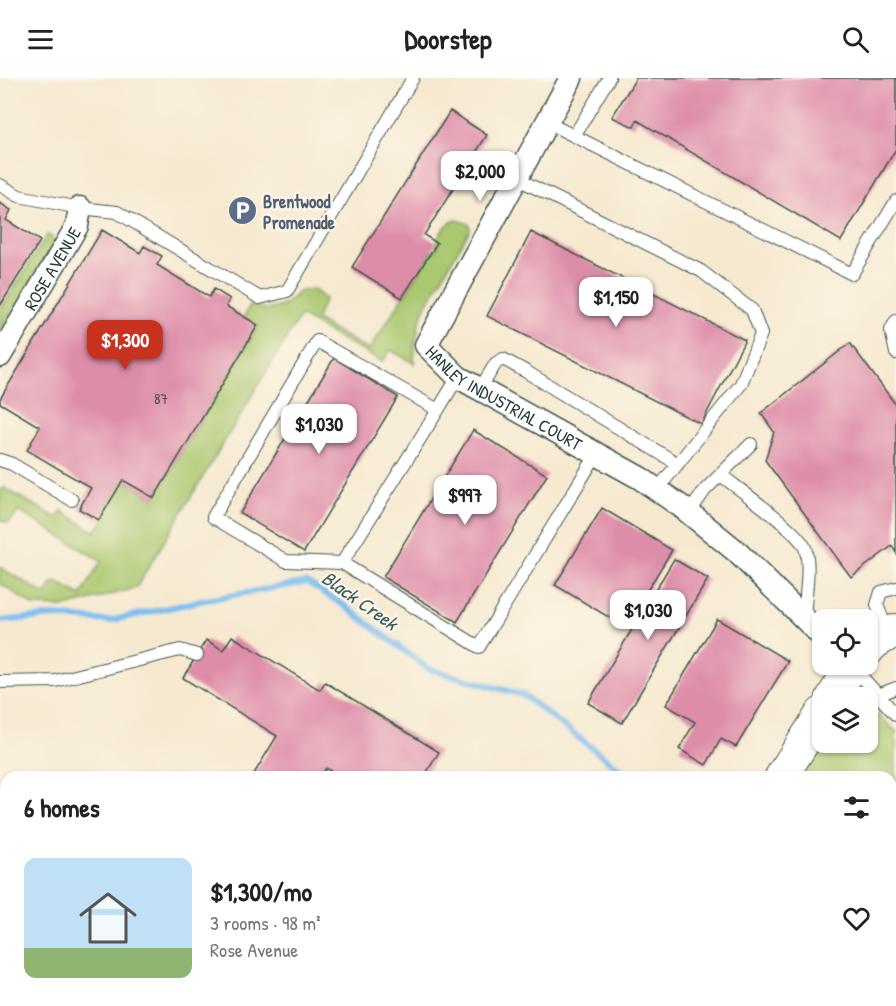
<!DOCTYPE html>
<meta charset="utf-8">
<style>
:root{--surface:#fff;--page:#f2f2f2;--text:#222;--muted:#767676;--accent:#c8321e}
body{margin:0;font-family:"Patrick Hand",sans-serif;background:var(--page);color:var(--text);height:100vh;display:flex;flex-direction:column;font-size:22px;white-space:nowrap}
*{box-sizing:border-box;margin:0}
p{font-size:20px;color:var(--muted)}
.icon{flex:none;width:33px;height:33px;fill:none;stroke:currentColor;stroke-width:2;stroke-linecap:round;stroke-linejoin:round}
.map{position:relative;flex:1;overflow:hidden}
.panel{position:absolute;left:0px;top:693px;width:897px;height:236px;display:flex;flex-direction:column;background:var(--surface);border-radius:18px 18px 0 0;box-shadow:0 2px 4px #0004}
.panel>*{flex:none}
.buttons{position:absolute;left:812px;top:531px;display:grid;gap:12px}
.buttons a{display:grid;place-items:center;width:66px;height:66px;border-radius:12px;background:var(--surface);box-shadow:0 2px 4px #0004;font-size:30px}
.price{position:absolute;translate:-50% -51px;padding:0 14px;border-radius:12px;background:#fff;color:#222;font-size:20px;line-height:39px;filter:drop-shadow(0 2px 3px #0008)}
.price::after{content:'';position:absolute;left:50%;top:36px;width:18px;height:14px;margin-left:-9px;background:inherit;clip-path:polygon(0 0,100% 0,50% 100%)}
.price.current{background:var(--accent);color:#fff}
ul{padding:0;list-style:none}
li{display:flex;align-items:center;gap:18px;height:150px;padding:0 24px}
li span{display:grid;place-items:center;flex:none;width:168px;height:120px;border-radius:12px;color:#555}
li>.icon{margin-inline-start:auto}
span .icon{width:72px;height:72px;fill:#fffc;stroke-width:1}
li b{font-size:26px}
h2{display:flex;justify-content:space-between;align-items:center;height:72px;padding:0 24px;font-size:26px}
header{display:flex;justify-content:space-between;align-items:center;height:78px;padding:0 24px;background:var(--surface);font-size:27px;font-weight:700}
.map>svg:first-child{display:block}
.green{fill:#aac86f;stroke:#648252;stroke-width:1.5}
.lines{fill:none;stroke-linecap:round;stroke-linejoin:round}
.stream{stroke:#7abdf0;stroke-width:6}
.building{fill:#de8da9}
.lane-casing{stroke:#3f574b;stroke-width:14}
.street-casing{stroke:#3f574b;stroke-width:25}
.secondary-casing{stroke:#3f574b;stroke-width:34}
.path{stroke:#3f574b;stroke-width:4;stroke-dasharray:1.5 4.5;stroke-linecap:butt}
.lane{stroke:#fff;stroke-width:12}
.street{stroke:#fff;stroke-width:22}
.secondary{stroke:#fff;stroke-width:32}
.labels{text-anchor:middle;dominant-baseline:central;stroke-width:5;stroke-linejoin:round;paint-order:stroke}
.number-label{font-size:15px;fill:#4f5151}
.service-label{font-size:18px;font-weight:bold;fill:#4e5e75;stroke:#fcf5e5;text-anchor:start}
.street-label{font-size:18px;fill:#1f3d34;stroke:#fcf5e5}
.water-label{font-size:20px;font-style:italic;fill:#365d63;stroke:#fcf5e5}
</style>
<header><svg class="icon" aria-label="menu" viewBox="0 0 24 24"><path d="M4 6h16M4 12h16M4 18h16"/></svg>Doorstep<svg class="icon" aria-label="search" viewBox="0 0 24 24"><circle cx="10" cy="10" r="6"/><path d="M15 15l6 6"/></svg></header>
<div class="map">
<svg width="896" height="928" viewBox="0 0 896 928">
<rect width="100%" height="100%" fill="#fcf5e5"/>
<filter id="ink" filterUnits="userSpaceOnUse"><feTurbulence type="fractalNoise" baseFrequency=".0167" numOctaves="2"/><feDisplacementMap in="SourceGraphic" scale="12" xChannelSelector="R" yChannelSelector="G"/><feConvolveMatrix kernelMatrix="1 2 1 2 8 2 1 2 1" color-interpolation-filters="sRGB"/></filter>
<filter id="wash" filterUnits="userSpaceOnUse"><feTurbulence type="fractalNoise" baseFrequency=".008" numOctaves="4" result="noise"/><feDisplacementMap in="SourceGraphic" scale="24" xChannelSelector="R" yChannelSelector="G"/><feGaussianBlur stdDeviation="1.35" result="paint"/><feColorMatrix in="noise" values="0 0 0 0 0 0 0 0 0 0 0 0 0 0 0 0 0 1.4 0 .05"/><feComposite in="paint" operator="in"/></filter>
<g filter="url(#wash)">
<rect width="100%" height="100%" fill="#f6e9d0"/>
<!-- green -->
<path class="green" d="M 457,142 L 469,146 L 470,151 L 427,226 L 419,245 L 415,268 L 414,285 L 390,272 L 384,282 L 380,283 L 300,238 L 136,510 L 65,529 L 33,528 L 0,505 L 0,489 L 46,517 L 52,506 L 56,504 L 81,518 L 101,483 L 19,433 L 10,444 L 8,445 L 0,442 L 0,413 L 4,410 L 57,440 L 62,433 L 95,454 L 107,435 L 104,433 L 123,402 L 154,420 L 258,248 L 244,239 L 250,227 C 272,235 285,230 299,213 L 313,211 L 325,221 L 316,242 L 369,272 L 433,173 L 437,172 C 438,168 437,164 438,161 C 441,152 448,144 457,142 Z
M 47,157 L 52,159 L 54,163 L 44,181 L 0,253 L 0,233 Z
M 867,627 L 896,653 L 896,928 L 628,928 L 632,922 L 891,922 L 891,699 L 787,699 L 822,654 L 822,664 L 867,664 Z"/>
<g class="lines">
<!-- stream -->
<path class="stream" d="M 0,543 L 53,538 L 109,543 L 200,523 L 307,504 L 345,528 L 429,591 L 523,617 L 630,699
M 891,874 L 896,876"/>
</g>
<g id="blocks">
<!-- building -->
<path class="building" d="M 636,0 L 896,0 L 896,71 L 841,163 L 637,42 L 634,49 L 612,39 Z
M 450,33 L 487,57 L 424,157 L 437,165 L 402,220 L 352,189 Z
M 0,125 L 11,132 L 6,142 L 40,163 L 0,228 Z
M 102,152 L 140,175 L 144,168 L 162,178 L 157,187 L 209,219 L 214,211 L 230,221 L 226,228 L 258,247 L 154,420 L 123,402 L 99,442 L 79,431 L 91,410 L 27,372 L 40,349 L 0,325 L 0,321 Z
M 531,154 L 745,262 L 701,346 L 487,238 Z
M 850,265 L 896,327 L 896,475 L 892,468 L 851,499 L 765,382 L 774,354 L 761,335 Z
M 334,280 L 398,319 L 304,474 L 240,435 Z
M 473,352 L 547,397 L 457,544 L 383,499 Z
M 602,430 L 672,472 L 625,549 L 555,507 Z
M 674,481 L 708,501 L 622,645 L 588,625 Z
M 717,541 L 788,583 L 736,669 L 721,661 L 706,687 L 679,671 L 695,644 L 666,627 Z
M 232,558 L 320,612 L 325,604 L 439,674 L 424,699 L 340,699 L 326,690 L 320,699 L 252,699 L 277,658 L 183,600 L 206,562 L 223,572 Z
M 66,922 L 93,922 L 102,928 L 63,928 Z
M 136,922 L 183,922 L 180,928 L 133,928 Z"/>
</g>
</g>
<g filter="url(#ink)">
<use href="#blocks" fill-opacity="0" stroke="#3f574b" stroke-width="1.5"/>
<g class="lines">
<defs>
<path id="lane" d="M 546,44 L 852,196 L 896,123
M 574,58 L 609,0
M 516,100 L 701,193 L 752,232 L 761,256 L 741,306 L 657,412
M 0,107 L 19,118 L 80,130 L 117,134 L 260,220 L 287,213 L 413,0
M 896,243 L 891,252 L 896,275
M 480,311 L 496,285 L 503,281 L 525,293 L 678,386
M 438,332 L 317,263 L 213,439 L 286,483 L 342,485 L 438,332 L 458,299
M 0,382 L 12,386 L 72,422
M 721,397 C 738,411 798,452 805,470 C 811,487 805,521 804,539
M 689,435 L 705,412 L 751,366
M 342,485 L 479,569 L 596,377
M 888,555 L 877,527 L 881,514 L 896,510
M 853,589 L 896,637
M 0,604 L 55,603 L 180,572 L 197,577
M 878,617 L 896,610"/>
<g id="street">
<path id="s1" d="M 571,0 L 426,267 L 458,299 L 640,400 L 682,429 L 736,473 L 822,558"/>
<path id="s2" d="M 0,278 L 77,148 L 80,130"/>
</g>
<path id="secondary" d="M 867,573 L 874,565 L 896,552
M 832,620 L 853,586
M 781,699 L 822,635
M 628,928 L 632,922"/>
</defs>
<!-- lane casing -->
<use href="#lane" class="lane-casing"/>
<!-- street casing -->
<use href="#street" class="street-casing"/>
<!-- secondary casing -->
<use href="#secondary" class="secondary-casing"/>
<!-- path -->
<path class="path" d="M 891,831 L 896,832
M 728,922 L 739,928
M 682,928 L 684,922
M 713,928 L 724,922"/>
<!-- lane -->
<use href="#lane" class="lane"/>
<!-- street -->
<use href="#street" class="street"/>
<!-- secondary -->
<use href="#secondary" class="secondary"/>
</g>
</g>
<!-- icons -->
<defs>
<symbol id="parking-disc" viewBox="-11 -11 22 22"><circle r="9.5" fill="#5c6f8a" stroke="#fcf5e5"/><path d="M-3.5-5.5H1a3.5 3.5 0 0 1 0 7H-1V5.5H-3.5ZM-1-3.4V-.6H.8a1.4 1.4 0 0 0 0-2.8Z" fill="#fff"/></symbol>
</defs>
<g fill-rule="evenodd">
<use href="#parking-disc" x="226" y="116" width="33" height="33"/>
</g>
<g class="labels">
<!-- number labels -->
<g class="number-label">
<text x="161" y="320">87</text>
</g>
<!-- service labels -->
<g class="service-label">
<text x="263" y="123">Brentwood<tspan x="263" dy="21">Promenade</tspan></text>
</g>
<!-- street labels -->
<g class="street-label">
<text stroke="none"><textPath href="#s2" startOffset="102">ROSE AVENUE</textPath></text>
<text stroke="none"><textPath href="#s1" startOffset="399">HANLEY INDUSTRIAL COURT</textPath></text>
</g>
<!-- water labels -->
<g class="water-label">
<text transform="translate(360 522) rotate(35)">Black Creek</text>
</g>
</g>
</svg>
<div class="buttons">
<a><svg class="icon" aria-label="locate" viewBox="0 0 24 24"><circle cx="12" cy="12" r="6"/><path d="M12 2v4M12 18v4M2 12h4M18 12h4"/></svg></a>
<a><svg class="icon" aria-label="layers" viewBox="0 0 24 24"><path d="M12 4l9 5-9 5-9-5zM3 14l9 5 9-5"/></svg></a>
</div>
<b class="price" style="left:480px;top:124px">$2,000</b>
<b class="price" style="left:616px;top:250px">$1,150</b>
<b class="price current" style="left:125px;top:293px">$1,300</b>
<b class="price" style="left:319px;top:377px">$1,030</b>
<b class="price" style="left:465px;top:448px">$997</b>
<b class="price" style="left:648px;top:563px">$1,030</b>
<section class="panel">
<h2>6 homes<svg class="icon" aria-label="filters" viewBox="0 0 24 24"><path d="M4 7h16M4 17h16"/><circle cx="9" cy="7" r="2"/><circle cx="15" cy="17" r="2"/></svg></h2>
<ul>
<li><span style="background:linear-gradient(#bfe0f5 75%,#8fb573 0)"><svg class="icon" aria-label="home" viewBox="0 0 24 24"><path d="M3 11l9-7 9 7M6 9v11h12V9"/></svg></span><div><b>$1,300/mo</b><p>3 rooms · 98 m²</p><p>Rose Avenue</p></div><svg class="icon" aria-label="heart" viewBox="0 0 24 24"><path d="M12 20l-8-8c-3-5 5-10 8-4 3-6 11-1 8 4z"/></svg></li>
</ul>
</section>
</div>
